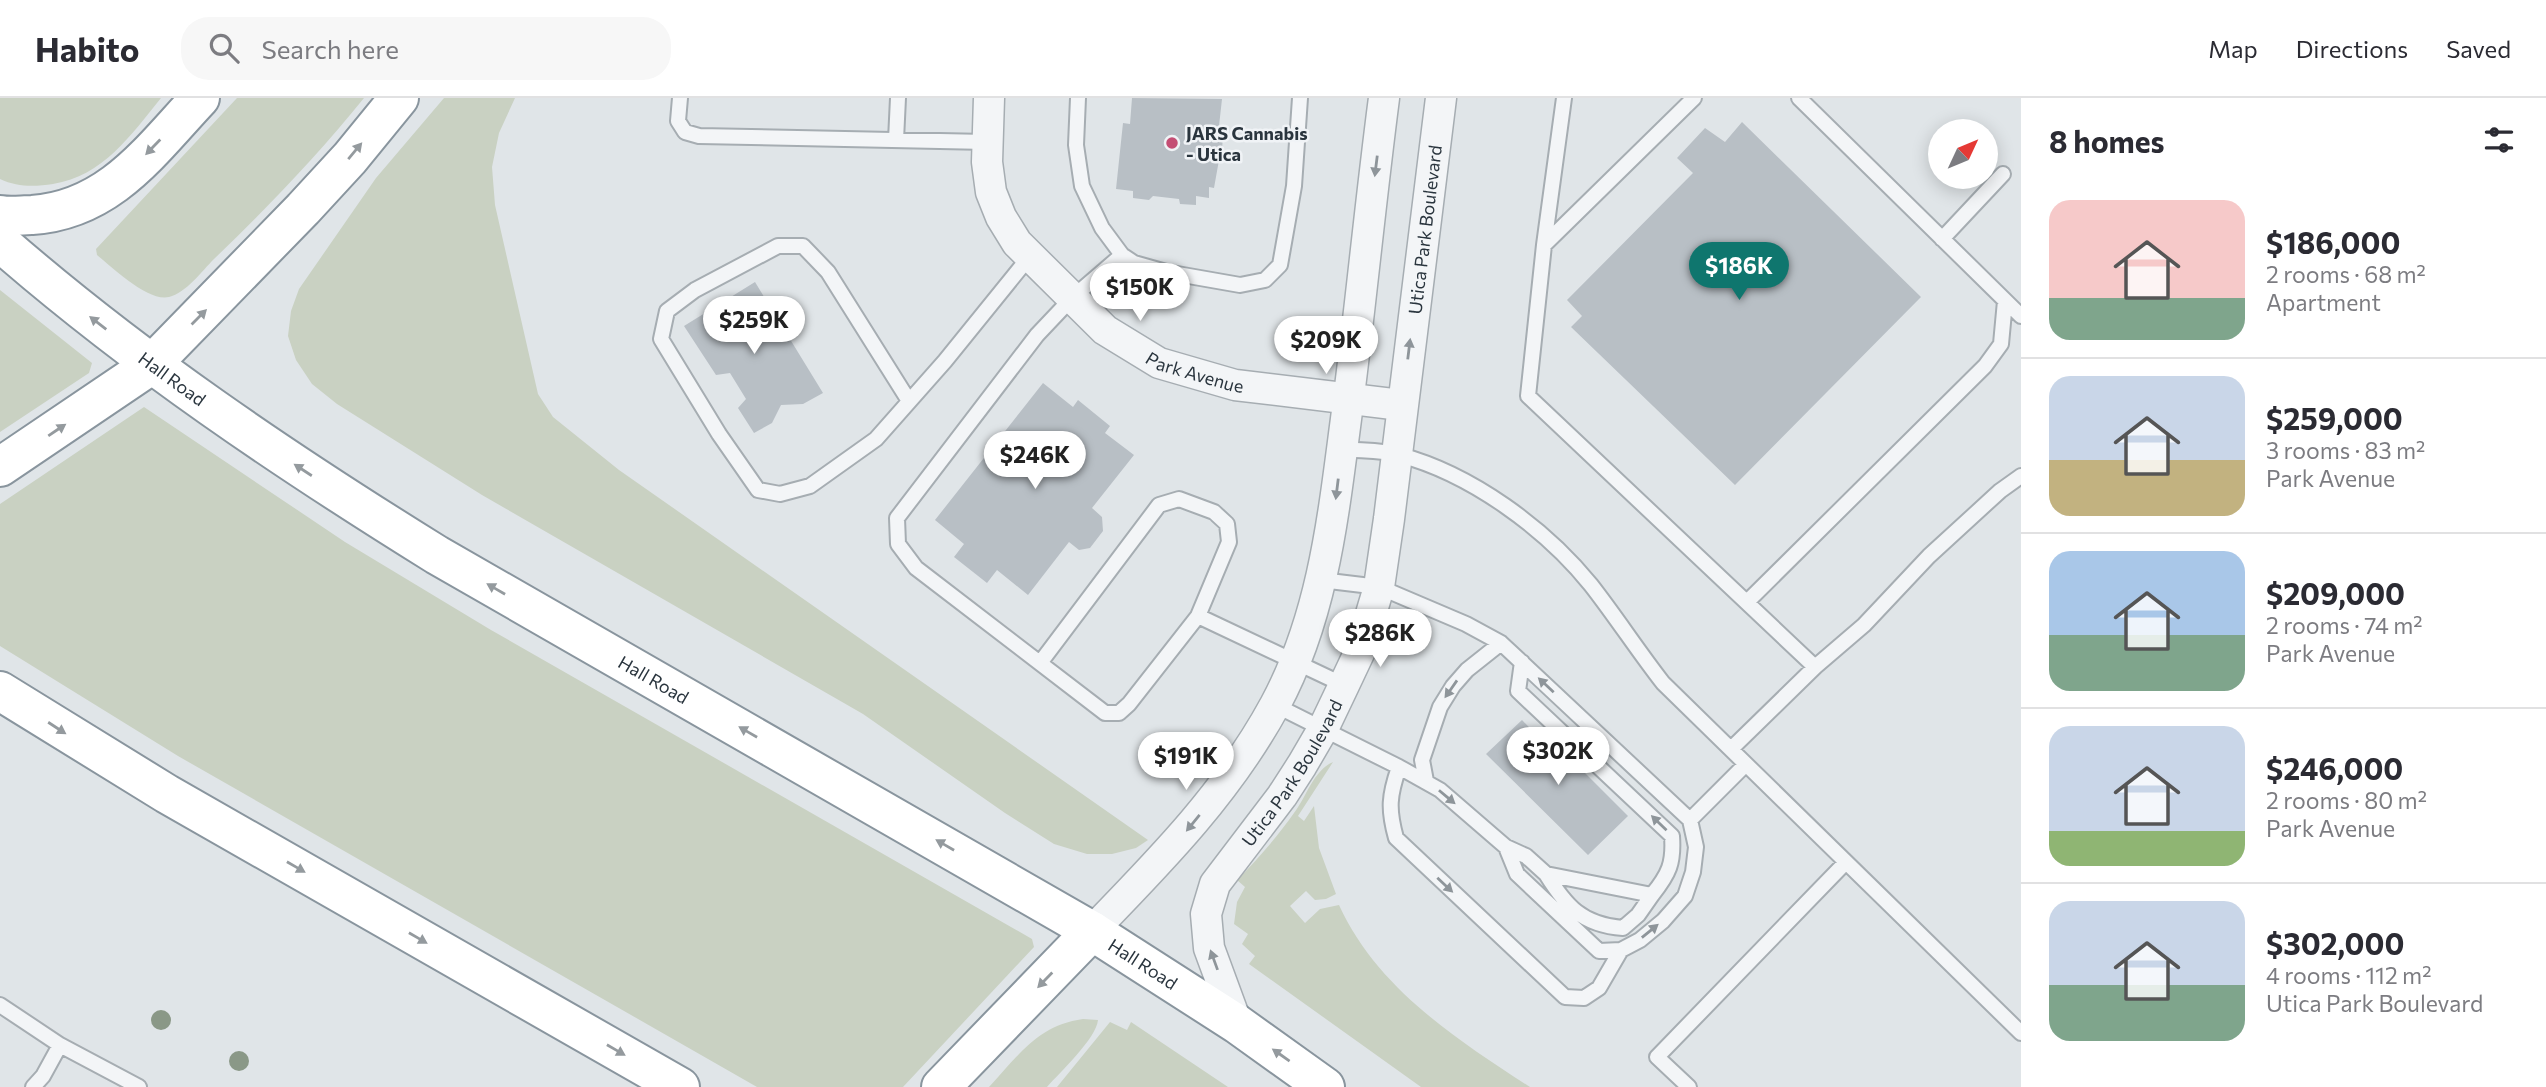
<!DOCTYPE html>
<meta charset="utf-8">
<style>
:root{--surface:#fff;--page:#f7f7f7;--text:#2b2b33;--muted:#7c7c81;--line:#e1e1e2;--accent:#0f766e}
body{margin:0;font-family:Commissioner,sans-serif;background:var(--page);color:var(--text);height:100vh;display:flex;flex-direction:column;font-size:26px;white-space:nowrap}
*{box-sizing:border-box;margin:0}
p{font-size:23px;color:var(--muted)}
.icon{flex:none;width:38px;height:38px;fill:none;stroke:currentColor;stroke-width:2;stroke-linecap:round;stroke-linejoin:round}
.map{position:relative;flex:1;overflow:hidden}
.panel{display:flex;flex-direction:column;background:var(--surface);width:525px}
.panel>*{flex:none}
.needle{width:46px;rotate:46deg}
.fabs{position:absolute;left:1928px;top:21px;display:grid;gap:14px}
.fabs a{display:grid;place-items:center;width:70px;height:70px;border-radius:50%;background:var(--surface);box-shadow:0 4px 18px #0003;font-size:35px}
.price{position:absolute;translate:-50% -60px;padding:0 16px;border-radius:24px;background:#fff;color:#222;font-size:23px;line-height:46px;filter:drop-shadow(0 2px 4px #0008)}
.price::after{content:'';position:absolute;left:50%;top:42px;width:21px;height:16px;margin-left:-10px;background:inherit;clip-path:polygon(0 0,100% 0,50% 100%)}
.price.selected{background:var(--accent);color:#fff}
ul{padding:0;list-style:none}
li{display:flex;align-items:center;gap:21px;height:175px;padding:0 28px}
li+li{border-top:2px solid var(--line)}
li span{display:grid;place-items:center;flex:none;width:196px;height:140px;border-radius:21px;color:#555}
li>.icon{margin-inline-start:auto}
span .icon{width:84px;height:84px;fill:#fffc;stroke-width:1}
li b{font-size:30px}
h2{display:flex;justify-content:space-between;align-items:center;height:84px;padding:0 28px;font-size:30px}
header{display:flex;align-items:center;gap:42px;box-sizing:border-box;height:98px;padding:0 35px;background:var(--surface);border-bottom:2px solid var(--line)}
header strong{font-size:33px}
nav{display:flex;gap:38px;margin-inline-start:auto;font-size:24px}
.search{width:490px;height:63px;background:var(--page);display:flex;align-items:center;gap:18px;box-sizing:border-box;padding:0 24px;border-radius:28px;color:var(--muted);font-size:26px}
main{display:flex;flex:1;min-height:0}
.map>svg:first-child{display:block}
.green{fill:#c9d1c2}
.building{fill:#b8bfc5}
.lines{fill:none;stroke-linecap:round;stroke-linejoin:round}
.lane-casing{stroke:#a6adb2;stroke-width:18}
.street-casing{stroke:#a6adb2;stroke-width:33}
.highway-casing{stroke:#89959e;stroke-width:42}
.lane{stroke:#f3f5f7;stroke-width:14}
.street{stroke:#f3f5f7;stroke-width:30}
.highway{stroke:#fff;stroke-width:38}
.tree{fill:#8a9887}
.oneway{fill:#949a9e}
.oneway2{fill:#8e959a}
.poi-dot{fill:#c44e74;stroke:#f0f3f6;stroke-width:2.5}
.labels{text-anchor:middle;dominant-baseline:central;stroke-width:5;stroke-linejoin:round;paint-order:stroke}
.poi-label{font-size:18px;font-weight:bold;fill:#2a353e;stroke:#f0f3f6;text-anchor:start}
.street-label{font-size:18px;fill:#2a353e;stroke:#f0f3f6}
</style>
<header>
<strong>Habito</strong>
<div class="search"><svg class="icon" aria-label="search" viewBox="0 0 24 24"><circle cx="10" cy="10" r="6"/><path d="M15 15l6 6"/></svg>Search here</div>
<nav><a>Map</a><a>Directions</a><a>Saved</a></nav>
</header>
<main>
<div class="map">
<svg width="2021" height="989" viewBox="0 0 2021 989">
<rect width="100%" height="100%" fill="#e0e5e8"/>
<!-- green -->
<path class="green" d="M 0,0 L 161,0 C 131,37 103,78 53,86 C 34,89 17,89 0,81 Z
M 237,0 L 364,0 C 318,57 267,110 214,161 C 202,173 186,195 169,199 C 148,204 113,170 97,157 L 96,151 Z
M 444,0 L 515,0 L 499,35 L 492,69 L 495,107 L 538,296 L 553,319 L 619,372 L 1148,742 L 1136,750 L 1112,756 L 1087,756 L 1054,746 L 1005,715 L 863,616 L 482,397 L 337,306 L 312,286 L 296,262 L 288,238 L 291,213 L 299,191 L 376,80 Z
M 0,192 L 92,265 L 89,275 L 0,334 Z
M 144,309 L 345,444 L 491,532 L 1032,841 L 1034,849 L 903,989 L 757,989 L 178,658 L 0,548 L 0,406 Z
M 1333,664 L 1298,718 L 1304,723 L 1314,708 L 1319,750 L 1336,796 L 1326,801 L 1315,802 L 1306,793 L 1290,808 L 1305,825 L 1320,811 L 1339,807 C 1377,890 1456,941 1530,989 L 1421,989 L 1249,866 L 1255,858 L 1242,846 L 1248,836 L 1234,826 L 1237,804 L 1245,789 L 1237,782 C 1258,761 1277,739 1294,715 C 1307,698 1313,673 1333,664 Z
M 1083,921 L 1098,922 C 1096,941 1060,974 1047,989 L 989,989 C 1018,958 1038,927 1083,921 Z
M 1110,924 L 1127,932 L 1131,924 L 1228,989 L 1057,989 Z"/>
<!-- building -->
<path class="building" d="M 1132,0 L 1222,1 L 1219,28 L 1224,29 L 1221,61 L 1219,62 L 1214,90 L 1209,89 L 1209,100 L 1196,98 L 1196,107 L 1180,106 L 1179,101 L 1153,98 L 1149,102 L 1133,100 L 1133,93 L 1116,91 L 1123,25 L 1130,26 Z
M 1742,24 L 1921,199 L 1735,387 L 1571,229 L 1582,218 L 1567,202 L 1693,75 L 1677,60 L 1705,30 L 1725,44 Z
M 755,184 L 823,295 L 803,306 L 781,307 L 772,325 L 754,335 L 738,310 L 746,301 L 730,275 L 716,277 L 684,228 Z
M 1043,285 L 1073,309 L 1078,302 L 1110,328 L 1105,335 L 1134,357 L 1092,410 L 1102,419 L 1103,433 L 1090,450 L 1079,452 L 1069,444 L 1028,497 L 997,472 L 987,485 L 954,459 L 964,446 L 935,422 Z
M 1522,622 L 1550,651 L 1556,646 L 1628,718 L 1588,757 L 1486,656 Z"/>
<g class="lines">
<defs>
<path id="lane" d="M 680,0 L 678,23 L 685,34 L 699,38 L 987,44
M 1078,0 L 1076,47 L 1082,88 L 1102,130 L 1122,157 L 1134,165 L 1166,174 L 1240,187 L 1265,182 L 1280,167 L 1294,88 L 1300,0
M 1564,0 L 1544,147 L 1528,298 L 1815,569
M 1799,0 L 2021,218
M 896,42 L 898,0
M 1942,141 L 2003,76
M 1544,147 L 1694,0
M 909,303 L 828,174 L 803,148 L 778,148 L 695,192 L 667,213 L 661,241 L 719,336 L 758,392 L 780,396 L 810,388 L 876,341 L 945,263 L 1030,158
M 1342,351 C 1361,353 1382,352 1400,357 C 1471,376 1545,430 1591,487 C 1616,519 1638,553 1663,585 L 2021,935
M 1748,503 L 1985,268 L 2001,246 L 2005,203
M 1198,518 L 1344,587
M 1040,565 L 1159,407 L 1179,401 L 1214,414 L 1227,426 L 1229,444 L 1198,518 L 1129,606 L 1119,615 L 1105,615 L 916,470 L 898,446 L 897,420 L 1037,237 L 1072,200 L 1122,157
M 1275,607 L 1399,669 L 1440,692 L 1506,749 L 1517,776 L 1599,853 L 1621,852 L 1640,842 L 1663,823 L 1685,798 L 1693,774 L 1696,749 L 1690,722 L 1501,545 L 1466,526 L 1379,489 L 1321,482
M 1731,651 L 1815,569 L 1864,527 L 1929,458 L 2000,393 L 2021,378
M 1399,669 C 1389,698 1388,711 1396,740 L 1565,899 L 1584,900 L 1599,890 L 1621,852
M 1426,683 L 1422,662 L 1440,609 L 1453,588 L 1467,572 L 1501,545
M 1690,722 L 1746,666
M 1506,749 L 1526,758 L 1546,776 L 1652,797 C 1669,776 1674,765 1672,738 L 1518,593 L 1522,564
M 1546,776 C 1566,808 1582,827 1623,830 L 1638,817 L 1652,797
M 0,907 L 60,947 L 139,989
M 33,989 L 43,978 L 60,947
M 1689,989 L 1657,959 L 1846,764"/>
<g id="street">
<path id="s1" d="M 989,0 L 987,64 L 991,94 L 1001,119 L 1017,145 L 1105,232 L 1159,265 L 1235,287 L 1401,307"/>
<path d="M 1092,833 C 1160,763 1228,694 1275,607 C 1323,518 1333,420 1346,321 C 1360,214 1370,107 1384,0"/>
<path id="s2" d="M 1237,926 L 1209,850 L 1206,816 L 1215,786 L 1282,698 L 1302,667 L 1323,631 L 1344,587 L 1360,553 L 1379,489 L 1389,421 L 1441,0"/>
</g>
<g id="highway">
<path d="M 0,117 C 11,119 22,117 32,117 C 110,112 151,52 200,0"/>
<path id="s3" d="M 0,144 C 135,262 284,362 437,457 L 1092,833 L 1237,926 L 1325,989"/>
<path d="M 0,369 L 151,267 L 303,111 L 350,60 L 399,0"/>
<path d="M 0,593 L 167,696 L 680,989"/>
<path d="M 941,989 L 1092,833"/>
</g>
</defs>
<!-- lane casing -->
<use href="#lane" class="lane-casing"/>
<!-- street casing -->
<use href="#street" class="street-casing"/>
<!-- highway casing -->
<use href="#highway" class="highway-casing"/>
<!-- lane -->
<use href="#lane" class="lane"/>
<!-- street -->
<use href="#street" class="street"/>
<!-- highway -->
<use href="#highway" class="highway"/>
</g>
<!-- trees -->
<g class="tree">
<circle cx="161" cy="922" r="10"/>
<circle cx="239" cy="963" r="10"/>
</g>
<!-- one-way arrows -->
<defs><path id="oneway-solid" d="M-6-.8H1V-3.2L6.5 0L1 3.2V.8H-6Z" transform="scale(1.75)"/></defs>
<g class="oneway">
<use href="#oneway-solid" transform="translate(153 49) rotate(134)"/>
<use href="#oneway-solid" transform="translate(355 53) rotate(-50)"/>
<use href="#oneway-solid" transform="translate(199 219) rotate(-45)"/>
<use href="#oneway-solid" transform="translate(98 225) rotate(-142)"/>
<use href="#oneway-solid" transform="translate(57 332) rotate(-34)"/>
<use href="#oneway-solid" transform="translate(303 372) rotate(-147)"/>
<use href="#oneway-solid" transform="translate(496 491) rotate(-150)"/>
<use href="#oneway-solid" transform="translate(57 630) rotate(33)"/>
<use href="#oneway-solid" transform="translate(748 634) rotate(-150)"/>
<use href="#oneway-solid" transform="translate(945 747) rotate(-150)"/>
<use href="#oneway-solid" transform="translate(296 769) rotate(30)"/>
<use href="#oneway-solid" transform="translate(418 840) rotate(30)"/>
<use href="#oneway-solid" transform="translate(1045 882) rotate(134)"/>
<use href="#oneway-solid" transform="translate(616 952) rotate(30)"/>
<use href="#oneway-solid" transform="translate(1281 957) rotate(-145)"/>
</g>
<g class="oneway2">
<use href="#oneway-solid" transform="translate(1376 68) rotate(97)"/>
<use href="#oneway-solid" transform="translate(1409 251) rotate(-83)"/>
<use href="#oneway-solid" transform="translate(1337 391) rotate(97)"/>
<use href="#oneway-solid" transform="translate(1546 587) rotate(-137)"/>
<use href="#oneway-solid" transform="translate(1451 591) rotate(125)"/>
<use href="#oneway-solid" transform="translate(1447 699) rotate(40)"/>
<use href="#oneway-solid" transform="translate(1193 725) rotate(129)"/>
<use href="#oneway-solid" transform="translate(1659 725) rotate(-136)"/>
<use href="#oneway-solid" transform="translate(1445 787) rotate(43)"/>
<use href="#oneway-solid" transform="translate(1650 833) rotate(-39)"/>
<use href="#oneway-solid" transform="translate(1214 862) rotate(-110)"/>
</g>
<!-- markers -->
<circle class="poi-dot" cx="1172" cy="45" r="7"/>
<g class="labels">
<!-- poi labels -->
<g class="poi-label">
<text x="1186" y="35">JARS Cannabis<tspan x="1186" dy="21">- Utica</tspan></text>
</g>
<!-- street labels -->
<g class="street-label">
<text stroke="none"><textPath href="#s2" startOffset="849">Utica Park Boulevard</textPath></text>
<text stroke="none"><textPath href="#s1" startOffset="376">Park Avenue</textPath></text>
<text stroke="none"><textPath href="#s3" startOffset="220">Hall Road</textPath></text>
<text stroke="none"><textPath href="#s3" startOffset="788">Hall Road</textPath></text>
<text stroke="none"><textPath href="#s2" startOffset="282">Utica Park Boulevard</textPath></text>
<text stroke="none"><textPath href="#s3" startOffset="1354">Hall Road</textPath></text>
</g>
</g>
</svg>
<div class="fabs">
<a><svg class="needle" viewBox="-14 -14 28 28"><path d="M0-13l5 13h-10z" fill="#e53935"/><path d="M0 13l5-13h-10z" fill="#7c7c81"/></svg></a>
</div>
<b class="price selected" style="left:1739px;top:204px">$186K</b>
<b class="price" style="left:1140px;top:225px">$150K</b>
<b class="price" style="left:754px;top:258px">$259K</b>
<b class="price" style="left:1326px;top:278px">$209K</b>
<b class="price" style="left:1035px;top:393px">$246K</b>
<b class="price" style="left:1380px;top:571px">$286K</b>
<b class="price" style="left:1558px;top:689px">$302K</b>
<b class="price" style="left:1186px;top:694px">$191K</b>
</div>
<section class="panel">
<h2>8 homes<svg class="icon" aria-label="filters" viewBox="0 0 24 24"><path d="M4 7h16M4 17h16"/><circle cx="9" cy="7" r="2"/><circle cx="15" cy="17" r="2"/></svg></h2>
<ul>
<li><span style="background:linear-gradient(#f6c9c9 70%,#7fa58c 0)"><svg class="icon" aria-label="home" viewBox="0 0 24 24"><path d="M3 11l9-7 9 7M6 9v11h12V9"/></svg></span><div><b>$186,000</b><p>2 rooms · 68 m²</p><p>Apartment</p></div></li>
<li><span style="background:linear-gradient(#c9d6e8 60%,#c2b280 0)"><svg class="icon" aria-label="home" viewBox="0 0 24 24"><path d="M3 11l9-7 9 7M6 9v11h12V9"/></svg></span><div><b>$259,000</b><p>3 rooms · 83 m²</p><p>Park Avenue</p></div></li>
<li><span style="background:linear-gradient(#a9c7e8 60%,#7fa58c 0)"><svg class="icon" aria-label="home" viewBox="0 0 24 24"><path d="M3 11l9-7 9 7M6 9v11h12V9"/></svg></span><div><b>$209,000</b><p>2 rooms · 74 m²</p><p>Park Avenue</p></div></li>
<li><span style="background:linear-gradient(#c9d6e8 75%,#8fb573 0)"><svg class="icon" aria-label="home" viewBox="0 0 24 24"><path d="M3 11l9-7 9 7M6 9v11h12V9"/></svg></span><div><b>$246,000</b><p>2 rooms · 80 m²</p><p>Park Avenue</p></div></li>
<li><span style="background:linear-gradient(#c9d6e8 60%,#7fa58c 0)"><svg class="icon" aria-label="home" viewBox="0 0 24 24"><path d="M3 11l9-7 9 7M6 9v11h12V9"/></svg></span><div><b>$302,000</b><p>4 rooms · 112 m²</p><p>Utica Park Boulevard</p></div></li>
</ul>
</section>
</main>
